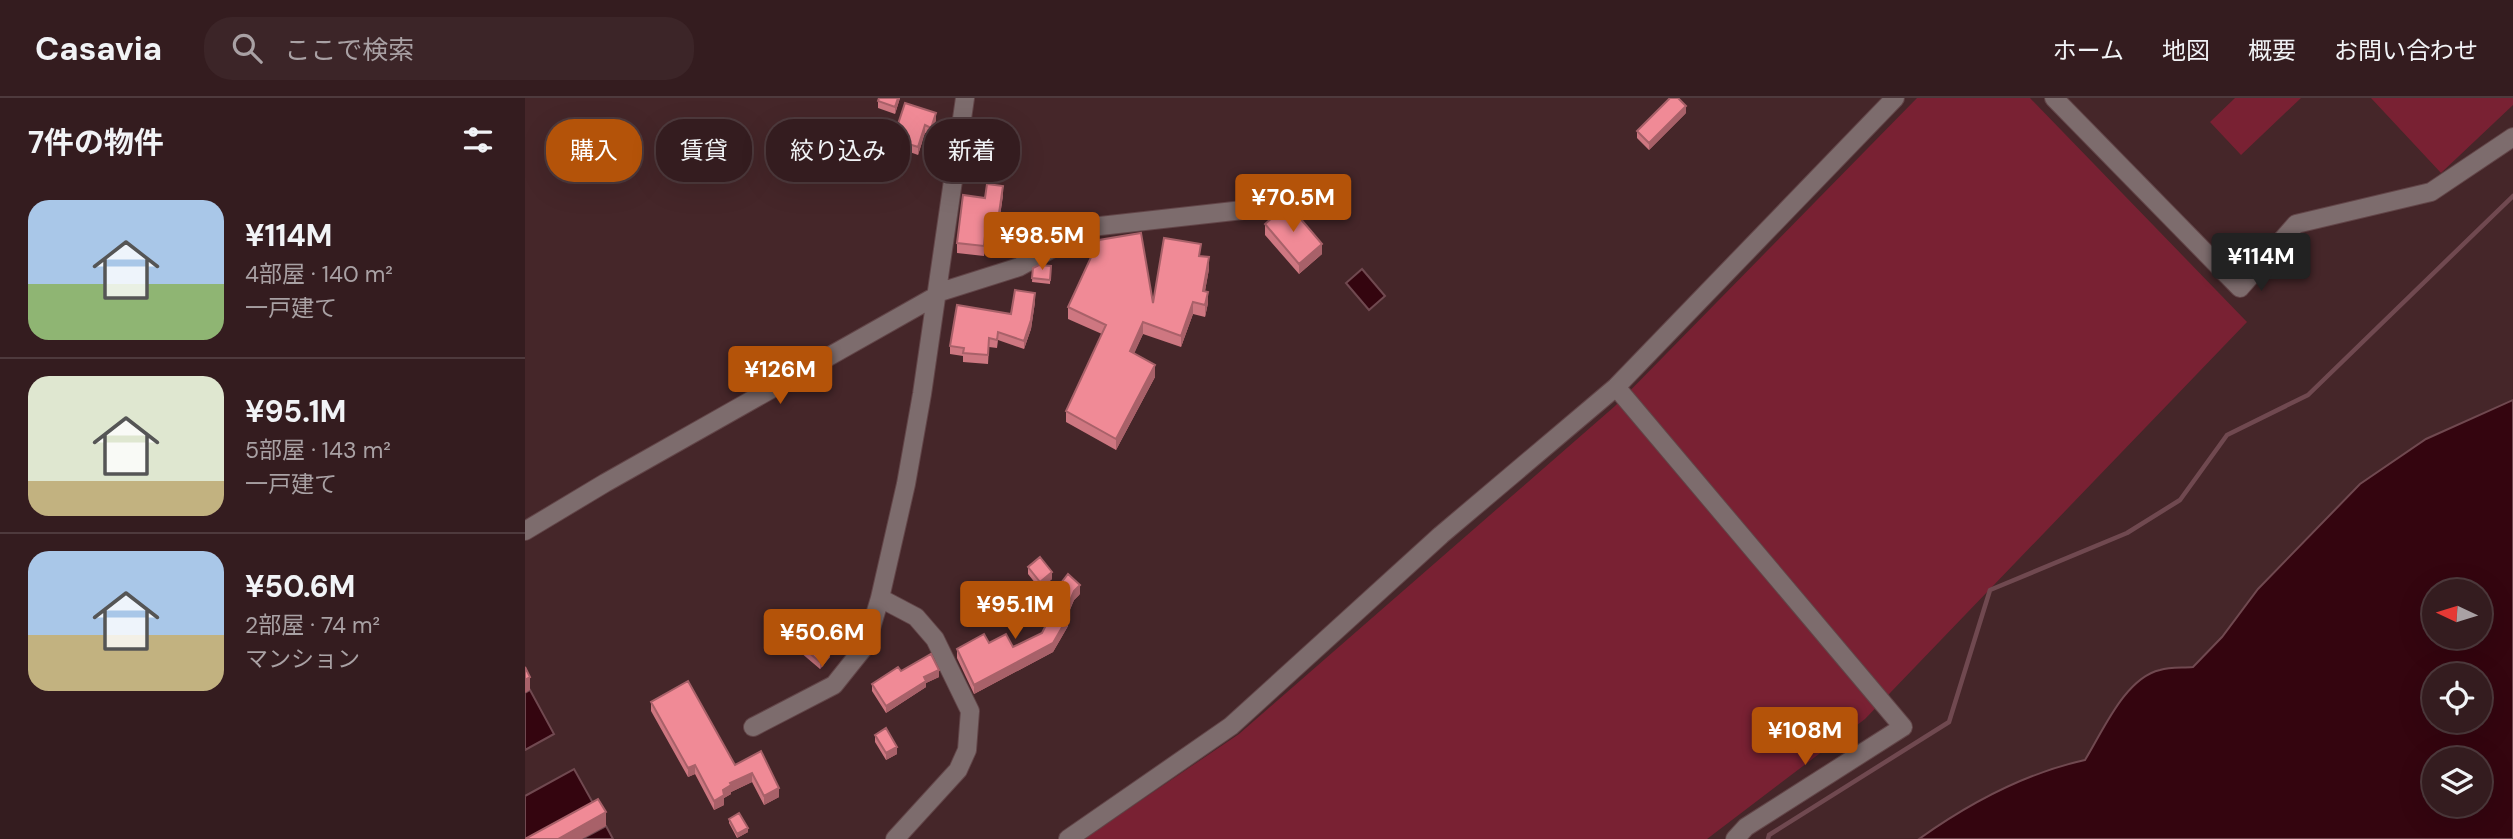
<!DOCTYPE html>
<html lang="ja">
<meta charset="utf-8">
<style>
:root{--surface:#341c1f;--page:#3c2528;--text:#f1f3f6;--muted:#a9a1a4;--line:#4e3a3d;--accent:#b45309}
body{margin:0;font-family:"DM Sans","Noto Sans JP",sans-serif;background:var(--page);color:var(--text);height:100vh;display:flex;flex-direction:column;font-size:26px;white-space:nowrap}
*{box-sizing:border-box;margin:0}
p{font-size:23px;color:var(--muted)}
.icon{flex:none;width:38px;height:38px;fill:none;stroke:currentColor;stroke-width:2;stroke-linecap:round;stroke-linejoin:round}
.map{position:relative;flex:1;overflow:hidden}
.side{display:flex;flex-direction:column;background:var(--surface);width:525px}
.side>*{flex:none}
.guide{position:absolute;left:21px;top:21px;width:665px;height:63px;display:flex;gap:14px}
.needle{width:46px;rotate:274deg}
.buttons{position:absolute;left:1897px;top:481px;display:grid;gap:14px}
.buttons a{display:grid;place-items:center;width:70px;height:70px;border-radius:50%;background:var(--surface);box-shadow:0 7px 28px #0002,0 0 0 2px var(--line);font-size:35px}
.price{position:absolute;translate:-50% -60px;padding:0 16px;border-radius:7px;background:var(--accent);color:#fff;font-size:23px;line-height:46px;filter:drop-shadow(0 2px 4px #0008)}
.price::after{content:'';position:absolute;left:50%;top:42px;width:21px;height:16px;margin-left:-10px;background:inherit;clip-path:polygon(0 0,100% 0,50% 100%)}
.price.current{background:#222;color:#fff}
ul{padding:0;list-style:none}
li{display:flex;align-items:center;gap:21px;height:175px;padding:0 28px}
li+li{border-top:2px solid var(--line)}
li span{display:grid;place-items:center;flex:none;width:196px;height:140px;border-radius:21px;color:#555}
li>.icon{margin-inline-start:auto}
span .icon{width:84px;height:84px;fill:#fffc;stroke-width:1}
li b{font-size:30px}
h2{display:flex;justify-content:space-between;align-items:center;height:84px;padding:0 28px;font-size:30px}
.chip{padding:0 24px;border-radius:28px;background:var(--surface);box-shadow:0 7px 28px #0002,0 0 0 2px var(--line);font-size:24px;line-height:63px}
.chip.current{background:var(--accent);color:#fff}
header{display:flex;align-items:center;gap:42px;box-sizing:border-box;height:98px;padding:0 35px;background:var(--surface);border-bottom:2px solid var(--line)}
header strong{font-size:33px}
nav{display:flex;gap:38px;margin-inline-start:auto;font-size:24px}
.search{width:490px;height:63px;background:var(--page);display:flex;align-items:center;gap:18px;box-sizing:border-box;padding:0 24px;border-radius:28px;color:var(--muted);font-size:26px}
main{display:flex;flex:1;min-height:0}
.map>svg:first-child{display:block}
.green{fill:#792133}
.water{fill:#34050f;stroke:#704950;stroke-width:2;fill-rule:evenodd}
.lines{fill:none;stroke-linecap:round;stroke-linejoin:round}
.stream{stroke:#704950;stroke-width:4.5}
.minor-casing{stroke:#624548;stroke-width:20}
.minor{stroke:#7d6c6d;stroke-width:18}
.wall{fill:#ce7781}
.shaded-wall{fill:#a86169}
.building{fill:#f08a96;stroke:#a86169;stroke-width:2}
</style>
<header>
<strong>Casavia</strong>
<div class="search"><svg class="icon" aria-label="search" viewBox="0 0 24 24"><circle cx="10" cy="10" r="6"/><path d="M15 15l6 6"/></svg>ここで検索</div>
<nav><a>ホーム</a><a>地図</a><a>概要</a><a>お問い合わせ</a></nav>
</header>
<main>
<section class="side">
<h2>7件の物件<svg class="icon" aria-label="filters" viewBox="0 0 24 24"><path d="M4 7h16M4 17h16"/><circle cx="9" cy="7" r="2"/><circle cx="15" cy="17" r="2"/></svg></h2>
<ul>
<li><span style="background:linear-gradient(#a9c7e8 60%,#8fb573 0)"><svg class="icon" aria-label="home" viewBox="0 0 24 24"><path d="M3 11l9-7 9 7M6 9v11h12V9"/></svg></span><div><b>¥114M</b><p>4部屋 · 140 m²</p><p>一戸建て</p></div></li>
<li><span style="background:linear-gradient(#dfe7d0 75%,#c2b280 0)"><svg class="icon" aria-label="home" viewBox="0 0 24 24"><path d="M3 11l9-7 9 7M6 9v11h12V9"/></svg></span><div><b>¥95.1M</b><p>5部屋 · 143 m²</p><p>一戸建て</p></div></li>
<li><span style="background:linear-gradient(#a9c7e8 60%,#c2b280 0)"><svg class="icon" aria-label="home" viewBox="0 0 24 24"><path d="M3 11l9-7 9 7M6 9v11h12V9"/></svg></span><div><b>¥50.6M</b><p>2部屋 · 74 m²</p><p>マンション</p></div></li>
</ul>
</section>
<div class="map">
<svg width="1988" height="741" viewBox="0 0 1988 741">
<rect width="100%" height="100%" fill="#452629"/>
<!-- green -->
<path class="green" d="M 1392,0 L 1505,0 L 1722,224 L 1340,621 L 1182,741 L 559,741 L 714,636 L 1090,308 Z
M 1710,0 L 1776,0 L 1716,57 L 1685,24 Z
M 1846,0 L 1988,0 L 1988,7 L 1916,75 Z"/>
<!-- water -->
<path class="water" d="M 837,171 L 860,198 L 844,212 L 821,185 Z
M 1988,302 L 1988,741 L 1394,741 C 1443,706 1501,675 1560,662 C 1578,633 1600,580 1635,572 C 1645,569 1657,570 1668,569 L 1697,539 L 1733,491 L 1835,386 L 1901,341 ZM 1909,494 L 1955,494 L 1955,539 L 1909,539 ZM 1909,578 L 1955,578 L 1955,623 L 1909,623 ZM 1909,662 L 1955,662 L 1955,707 L 1909,707 Z
M 5,592 L 29,636 L 0,652 L 0,595 Z
M 49,671 L 73,714 L 25,741 L 0,741 L 0,698 Z
M 81,728 L 88,741 L 57,741 Z"/>
<g class="lines">
<!-- stream -->
<path class="stream" d="M 1243,741 L 1244,737 L 1424,624 L 1465,492 L 1602,435 L 1655,402 L 1702,337 L 1783,297 L 1988,98"/>
<defs>
<path id="minor" d="M 1529,0 L 1715,190 L 1771,126 L 1906,94 L 1988,39
M 412,195 L 494,169 L 566,129 L 727,111 L 744,98
M 1091,289 L 1378,629 L 1221,729 L 1210,741
M 0,433 L 80,385 L 411,198
M 355,500 L 391,519 L 410,541 L 445,613 L 442,652 L 433,672 L 370,741
M 228,629 L 309,587 L 341,547 L 355,500 L 381,386 L 397,296 L 440,0
M 543,741 L 706,628 L 916,437 L 1091,289 L 1370,0"/>
</defs>
<!-- minor casing -->
<use href="#minor" class="minor-casing"/>
<!-- minor -->
<use href="#minor" class="minor"/>
</g>
<!-- wall -->
<path class="wall" d="M 375,0 L 370,16 L 353,10 L 353,3 Z
M 1161,15 L 1124,52 L 1112,40 L 1112,33 Z
M 411,22 L 406,37 L 400,35 L 393,57 L 368,48 L 368,41 Z
M 478,97 L 472,139 L 461,137 L 459,158 L 432,155 L 432,145 L 460,100 Z
M 740,126 L 797,156 L 774,176 L 740,137 Z
M 676,158 L 684,171 L 680,193 L 683,205 L 680,219 L 668,216 L 656,249 L 618,236 L 609,255 L 630,279 L 591,352 L 541,324 L 541,313 L 577,236 L 543,221 L 543,209 L 628,205 Z
M 526,168 L 525,186 L 507,184 L 508,170 Z
M 510,204 L 506,231 L 499,251 L 473,242 L 472,250 L 464,249 L 463,266 L 438,264 L 438,258 L 425,256 L 425,248 Z
M 503,469 L 527,481 L 515,491 L 503,476 Z
M 555,496 L 549,502 L 542,519 L 543,528 L 528,554 L 449,596 L 432,560 L 432,551 L 464,545 L 488,549 L 517,535 L 526,516 L 526,508 Z
M 269,535 L 311,543 L 304,551 L 305,559 L 295,571 L 275,554 L 275,547 L 269,542 Z
M 376,573 L 414,579 L 401,585 L 401,589 L 361,615 L 347,593 L 347,586 Z
M 126,604 L 210,667 L 236,653 L 254,699 L 239,707 L 227,684 L 206,694 L 206,696 L 199,700 L 199,707 L 189,712 L 170,676 L 163,679 L 126,613 Z
M 350,637 L 372,656 L 361,662 L 350,644 Z
M 204,721 L 223,734 L 212,740 L 204,725 Z"/>
<!-- shaded-wall -->
<path class="shaded-wall" d="M 373,0 L 375,0 L 370,16 L 370,9 Z
M 1161,8 L 1161,15 L 1124,52 L 1124,45 Z
M 411,15 L 411,22 L 406,37 L 406,30 Z
M 400,27 L 400,35 L 393,57 L 393,49 Z
M 478,88 L 478,97 L 472,139 L 472,129 Z
M 797,146 L 797,156 L 774,176 L 774,166 Z
M 684,159 L 684,171 L 678,204 L 678,193 Z
M 683,194 L 683,205 L 680,219 L 680,207 Z
M 510,195 L 510,204 L 506,231 L 499,251 L 499,243 Z
M 668,204 L 668,216 L 656,249 L 656,238 Z
M 618,224 L 618,236 L 605,265 L 605,253 Z
M 630,267 L 630,279 L 591,352 L 591,341 Z
M 527,474 L 527,481 L 515,491 L 515,484 Z
M 555,487 L 555,496 L 549,502 L 539,525 L 543,519 L 543,528 L 528,554 L 449,596 L 449,587 L 539,517 L 549,493 Z
M 311,536 L 311,543 L 300,555 L 300,548 Z
M 305,552 L 305,559 L 295,571 L 295,564 Z
M 414,572 L 414,579 L 401,585 L 401,589 L 361,615 L 361,608 L 399,579 Z
M 5,579 L 5,592 L 0,595 L 0,582 Z
M 372,649 L 372,656 L 361,662 L 361,655 Z
M 170,667 L 170,676 L 163,679 L 163,670 Z
M 227,675 L 227,684 L 206,694 L 206,696 L 199,700 L 199,707 L 189,712 L 189,703 L 198,692 L 205,685 Z
M 254,690 L 254,699 L 239,707 L 239,698 Z
M 81,714 L 81,728 L 57,741 L 33,741 Z
M 223,730 L 223,734 L 212,740 L 212,736 Z"/>
<!-- building -->
<path class="building" d="M 354,0 L 373,0 L 370,9 L 353,3 Z
M 1145,0 L 1153,0 L 1161,8 L 1124,45 L 1112,33 Z
M 380,5 L 411,15 L 406,30 L 400,27 L 393,49 L 368,41 Z
M 462,86 L 478,88 L 472,129 L 461,128 L 459,148 L 432,145 L 438,97 L 460,100 Z
M 763,106 L 797,146 L 774,166 L 740,126 Z
M 616,135 L 628,205 L 639,140 L 676,146 L 674,158 L 684,159 L 678,193 L 683,194 L 680,207 L 668,204 L 656,238 L 618,224 L 605,253 L 630,267 L 591,341 L 541,313 L 581,227 L 543,209 L 574,142 Z
M 514,167 L 526,168 L 525,182 L 507,180 L 508,170 Z
M 490,192 L 510,195 L 506,222 L 499,243 L 473,234 L 472,242 L 464,240 L 463,257 L 438,255 L 439,250 L 425,248 L 432,207 L 486,216 Z
M 515,459 L 527,474 L 515,484 L 503,469 Z
M 543,476 L 555,487 L 549,493 L 539,517 L 543,519 L 528,545 L 449,587 L 432,551 L 459,536 L 464,545 L 481,536 L 488,549 L 517,535 L 530,509 L 526,508 L 536,485 Z
M 286,514 L 311,536 L 300,548 L 305,552 L 295,564 L 275,547 L 278,543 L 269,535 Z
M 406,556 L 414,572 L 399,579 L 401,583 L 361,608 L 347,586 L 373,569 L 376,573 Z
M 0,569 L 5,579 L 0,582 Z
M 163,583 L 210,667 L 236,653 L 254,690 L 239,698 L 227,675 L 205,685 L 206,687 L 198,692 L 199,697 L 189,703 L 170,667 L 163,670 L 126,604 Z
M 361,630 L 372,649 L 361,655 L 350,637 Z
M 73,701 L 81,714 L 33,741 L 0,741 Z
M 214,715 L 223,730 L 212,736 L 204,721 Z"/>
</svg>
<div class="buttons">
<a><svg class="needle" viewBox="-14 -14 28 28"><path d="M0-13l5 13h-10z" fill="#e53935"/><path d="M0 13l5-13h-10z" fill="#a9a1a4"/></svg></a>
<a><svg class="icon" aria-label="locate" viewBox="0 0 24 24"><circle cx="12" cy="12" r="6"/><path d="M12 2v4M12 18v4M2 12h4M18 12h4"/></svg></a>
<a><svg class="icon" aria-label="layers" viewBox="0 0 24 24"><path d="M12 4l9 5-9 5-9-5zM3 14l9 5 9-5"/></svg></a>
</div>
<b class="price" style="left:768px;top:136px">¥70.5M</b>
<b class="price" style="left:517px;top:174px">¥98.5M</b>
<b class="price current" style="left:1736px;top:195px">¥114M</b>
<b class="price" style="left:255px;top:308px">¥126M</b>
<b class="price" style="left:490px;top:543px">¥95.1M</b>
<b class="price" style="left:297px;top:571px">¥50.6M</b>
<b class="price" style="left:1280px;top:669px">¥108M</b>
<div class="guide">
<a class="chip current">購入</a>
<a class="chip">賃貸</a>
<a class="chip">絞り込み</a>
<a class="chip">新着</a>
</div>
</div>
</main>
